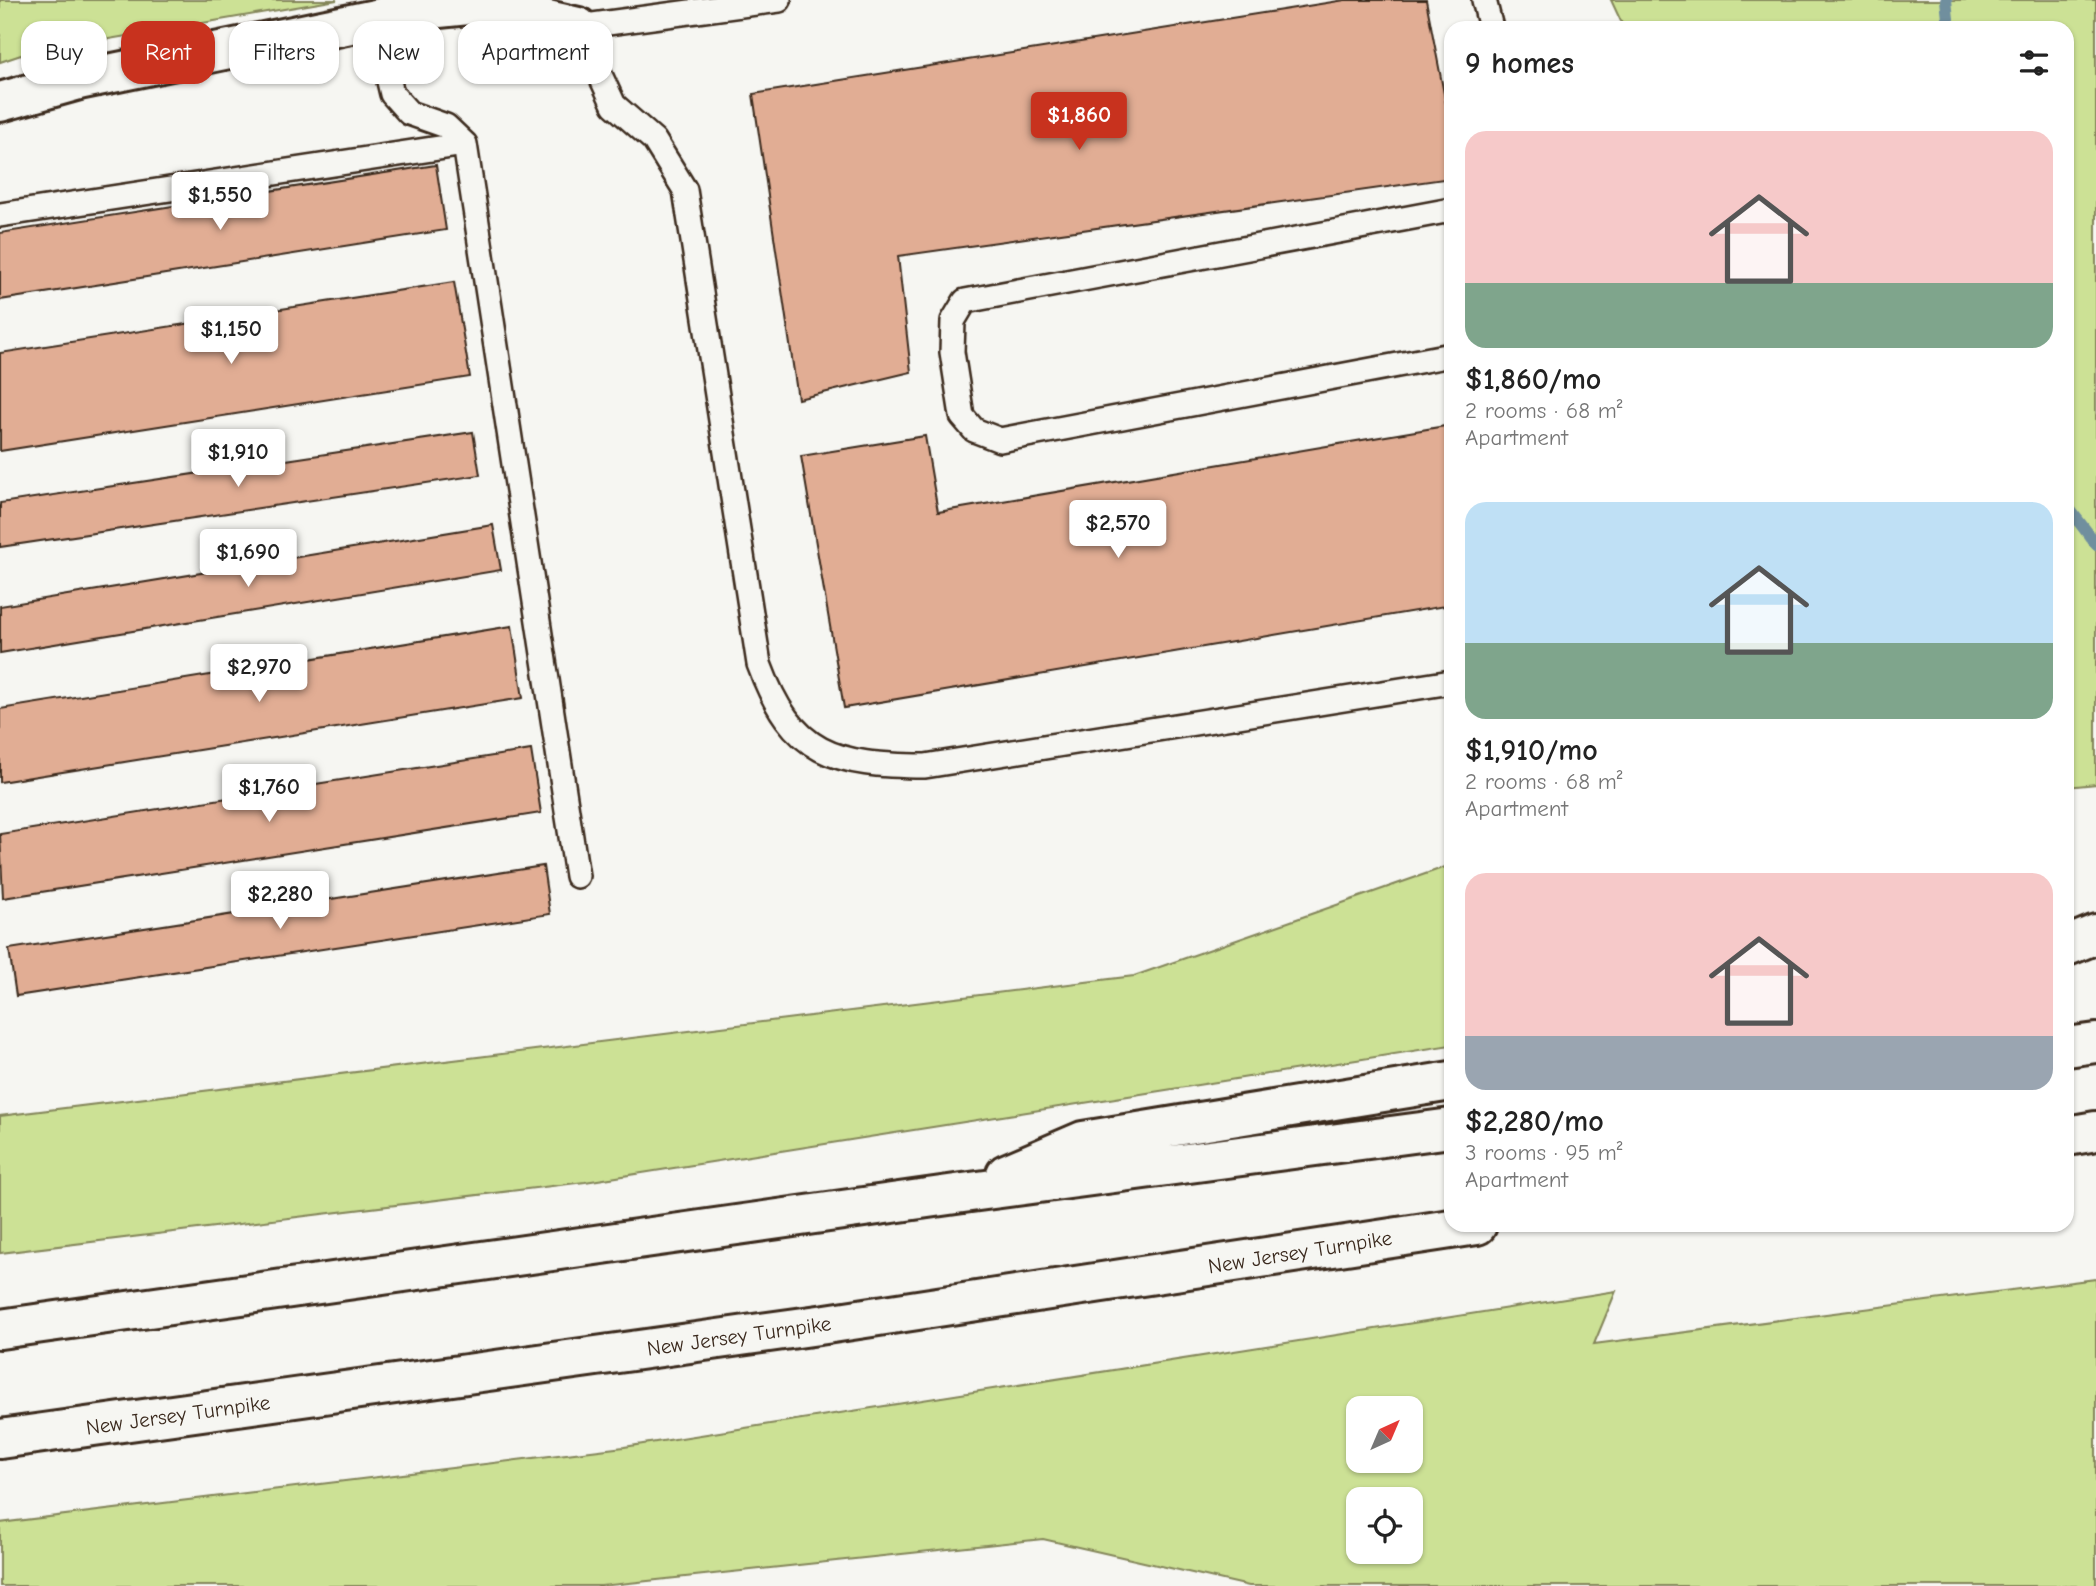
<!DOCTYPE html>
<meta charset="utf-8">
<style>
:root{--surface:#fff;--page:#f2f2f2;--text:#222;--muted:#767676;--accent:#c8321e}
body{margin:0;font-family:"Comic Neue",sans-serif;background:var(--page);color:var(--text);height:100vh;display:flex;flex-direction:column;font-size:26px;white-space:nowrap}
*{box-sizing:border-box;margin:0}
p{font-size:23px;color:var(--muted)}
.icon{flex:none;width:38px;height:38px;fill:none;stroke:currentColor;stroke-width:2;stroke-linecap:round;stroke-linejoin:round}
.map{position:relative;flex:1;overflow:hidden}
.sheet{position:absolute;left:1444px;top:21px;width:630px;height:1211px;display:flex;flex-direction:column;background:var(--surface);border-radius:21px;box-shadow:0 2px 5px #0004}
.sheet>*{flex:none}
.guide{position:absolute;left:21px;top:21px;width:665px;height:63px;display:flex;gap:14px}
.needle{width:46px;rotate:44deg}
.tools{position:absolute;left:1346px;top:1396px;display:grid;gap:14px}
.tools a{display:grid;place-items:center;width:77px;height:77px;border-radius:14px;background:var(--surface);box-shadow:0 2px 5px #0004;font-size:35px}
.price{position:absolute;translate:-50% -60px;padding:0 16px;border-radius:7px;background:#fff;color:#222;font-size:23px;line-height:46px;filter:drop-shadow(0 2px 4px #0008)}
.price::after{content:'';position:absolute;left:50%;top:42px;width:21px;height:16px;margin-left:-10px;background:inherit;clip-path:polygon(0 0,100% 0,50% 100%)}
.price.selected{background:var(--accent);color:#fff}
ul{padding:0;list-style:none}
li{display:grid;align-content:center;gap:14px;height:371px;padding:0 21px}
li span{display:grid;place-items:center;height:217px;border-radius:21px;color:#555}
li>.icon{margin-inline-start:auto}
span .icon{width:126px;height:126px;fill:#fffc;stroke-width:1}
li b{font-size:30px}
h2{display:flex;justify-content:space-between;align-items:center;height:84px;padding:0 21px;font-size:30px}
.pill{padding:0 24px;border-radius:21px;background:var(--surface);box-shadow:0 2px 5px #0004;font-size:24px;line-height:63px}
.pill.selected{background:var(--accent);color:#fff}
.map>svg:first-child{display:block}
.green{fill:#cce195;stroke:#84865a;stroke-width:2;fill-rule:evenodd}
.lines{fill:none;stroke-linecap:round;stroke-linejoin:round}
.stream{stroke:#708f9e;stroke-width:12}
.building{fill:#e1ad94;stroke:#3b2a1e;stroke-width:2}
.service-casing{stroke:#3b2a1e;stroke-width:28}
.minor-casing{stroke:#3b2a1e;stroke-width:44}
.motorway-casing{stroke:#3b2a1e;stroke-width:44}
.service{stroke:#f6f6f2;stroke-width:23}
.minor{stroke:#f6f6f2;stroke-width:38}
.motorway{stroke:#f6f6f2;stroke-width:38}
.labels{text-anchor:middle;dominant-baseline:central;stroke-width:5;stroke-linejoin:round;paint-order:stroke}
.street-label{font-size:21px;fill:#3b2a1e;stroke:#f6f6f2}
</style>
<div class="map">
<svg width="2096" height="1586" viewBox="0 0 2096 1586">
<rect width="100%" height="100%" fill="#f6f6f2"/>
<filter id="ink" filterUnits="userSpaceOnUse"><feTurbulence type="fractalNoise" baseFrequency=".0143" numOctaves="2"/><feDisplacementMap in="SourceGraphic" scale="14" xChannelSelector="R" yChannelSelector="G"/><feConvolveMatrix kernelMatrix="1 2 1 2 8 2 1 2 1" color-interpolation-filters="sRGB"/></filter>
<g filter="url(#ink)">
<!-- green -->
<path class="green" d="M 0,0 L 337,0 L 27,53 L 0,62 Z
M 1611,0 L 2096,0 L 2096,784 L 2067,787 L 2067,28 L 1624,28 Z
M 1451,865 L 1451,1045 L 585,1182 L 0,1253 L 0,1116 L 1134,976 Z
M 2096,1279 L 2096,1586 L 1249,1586 L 1043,1539 L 601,1586 L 0,1586 L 0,1523 L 624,1447 L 1616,1291 L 1594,1344 ZM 1358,1409 L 1410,1409 L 1410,1461 L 1358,1461 ZM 1358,1500 L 1410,1500 L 1410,1552 L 1358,1552 Z"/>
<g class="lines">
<!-- stream -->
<path class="stream" d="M 1946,0 L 1949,28
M 2067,506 L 2096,544"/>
</g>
<!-- building -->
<path class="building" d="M 1345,0 L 1426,0 L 1451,130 L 1451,178 L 898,256 L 911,372 L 798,399 L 753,94 Z
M 436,165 L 446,230 L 0,300 L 0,233 Z
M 454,282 L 470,377 L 0,451 L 0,353 Z
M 1451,425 L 1451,605 L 844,708 L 801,456 L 925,436 L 938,512 Z
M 473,432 L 480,475 L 0,547 L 0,503 Z
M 493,525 L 501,570 L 0,653 L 0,606 Z
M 512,626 L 523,698 L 0,782 L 0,709 Z
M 531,750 L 541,813 L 3,898 L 0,834 Z
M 543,866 L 550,914 L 16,996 L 9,949 Z"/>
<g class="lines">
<defs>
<path id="service" d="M 779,0 L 578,27 L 614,105 L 654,140 L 685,190 L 759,664 C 793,756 834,765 925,766 L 1451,682
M 1484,0 L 1491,28
M 374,18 L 392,94 L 409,113 L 446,126 L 465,144 L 577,876
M 1451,210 L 965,301 L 953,321 L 952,352 L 962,416 L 974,430 L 1000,440 L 1451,355
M 0,215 L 465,144"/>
<path id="minor" d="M 0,102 L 79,80 L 419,10 L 478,4 L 578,27"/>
<path id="motorway" d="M 2067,946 L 2096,934
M 2067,1047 L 2096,1043
M 2067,1136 L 2096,1131
M 1006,1174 L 1083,1141 L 1451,1081
M 0,1329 L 963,1193 L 1451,1128
M 0,1439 L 826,1324 L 1477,1225"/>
</defs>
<!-- service casing -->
<use href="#service" class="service-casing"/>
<!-- minor casing -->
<use href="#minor" class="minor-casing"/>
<!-- motorway casing -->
<use href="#motorway" class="motorway-casing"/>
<!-- service -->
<use href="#service" class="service"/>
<!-- minor -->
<use href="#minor" class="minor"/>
<!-- motorway -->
<use href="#motorway" class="motorway"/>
</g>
</g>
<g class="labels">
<!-- street labels -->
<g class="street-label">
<text transform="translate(1300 1252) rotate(-9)">New Jersey Turnpike</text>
<text transform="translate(739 1336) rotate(-8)">New Jersey Turnpike</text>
<text transform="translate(178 1415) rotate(-8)">New Jersey Turnpike</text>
</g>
</g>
</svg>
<div class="tools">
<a><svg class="needle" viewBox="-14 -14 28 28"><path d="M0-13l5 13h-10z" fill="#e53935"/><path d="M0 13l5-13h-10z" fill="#767676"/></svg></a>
<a><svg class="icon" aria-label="locate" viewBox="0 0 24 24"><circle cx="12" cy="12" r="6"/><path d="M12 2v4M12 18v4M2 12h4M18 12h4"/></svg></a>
</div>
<b class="price selected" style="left:1079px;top:152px">$1,860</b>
<b class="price" style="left:220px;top:232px">$1,550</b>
<b class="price" style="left:231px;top:366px">$1,150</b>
<b class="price" style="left:238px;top:489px">$1,910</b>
<b class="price" style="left:1118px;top:560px">$2,570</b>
<b class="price" style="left:248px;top:589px">$1,690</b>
<b class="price" style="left:259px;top:704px">$2,970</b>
<b class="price" style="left:269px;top:824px">$1,760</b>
<b class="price" style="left:280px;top:931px">$2,280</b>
<div class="guide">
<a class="pill">Buy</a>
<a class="pill selected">Rent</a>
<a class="pill">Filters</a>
<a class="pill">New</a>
<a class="pill">Apartment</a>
</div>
<section class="sheet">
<h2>9 homes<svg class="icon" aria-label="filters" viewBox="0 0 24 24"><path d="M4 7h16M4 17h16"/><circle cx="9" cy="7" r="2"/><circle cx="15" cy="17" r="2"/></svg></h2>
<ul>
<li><span style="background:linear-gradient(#f6c9c9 70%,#7fa58c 0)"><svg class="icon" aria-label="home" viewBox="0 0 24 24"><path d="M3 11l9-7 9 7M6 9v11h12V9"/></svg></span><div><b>$1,860/mo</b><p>2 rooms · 68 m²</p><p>Apartment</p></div></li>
<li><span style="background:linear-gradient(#bfe0f5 65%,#7fa58c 0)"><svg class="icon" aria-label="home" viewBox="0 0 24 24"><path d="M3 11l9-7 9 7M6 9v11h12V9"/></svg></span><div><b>$1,910/mo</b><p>2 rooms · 68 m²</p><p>Apartment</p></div></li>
<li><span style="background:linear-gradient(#f6c9c9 75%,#9aa5b1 0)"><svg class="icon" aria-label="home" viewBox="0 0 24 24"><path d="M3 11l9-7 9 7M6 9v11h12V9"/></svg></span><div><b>$2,280/mo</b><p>3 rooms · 95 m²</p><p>Apartment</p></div></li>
</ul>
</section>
</div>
